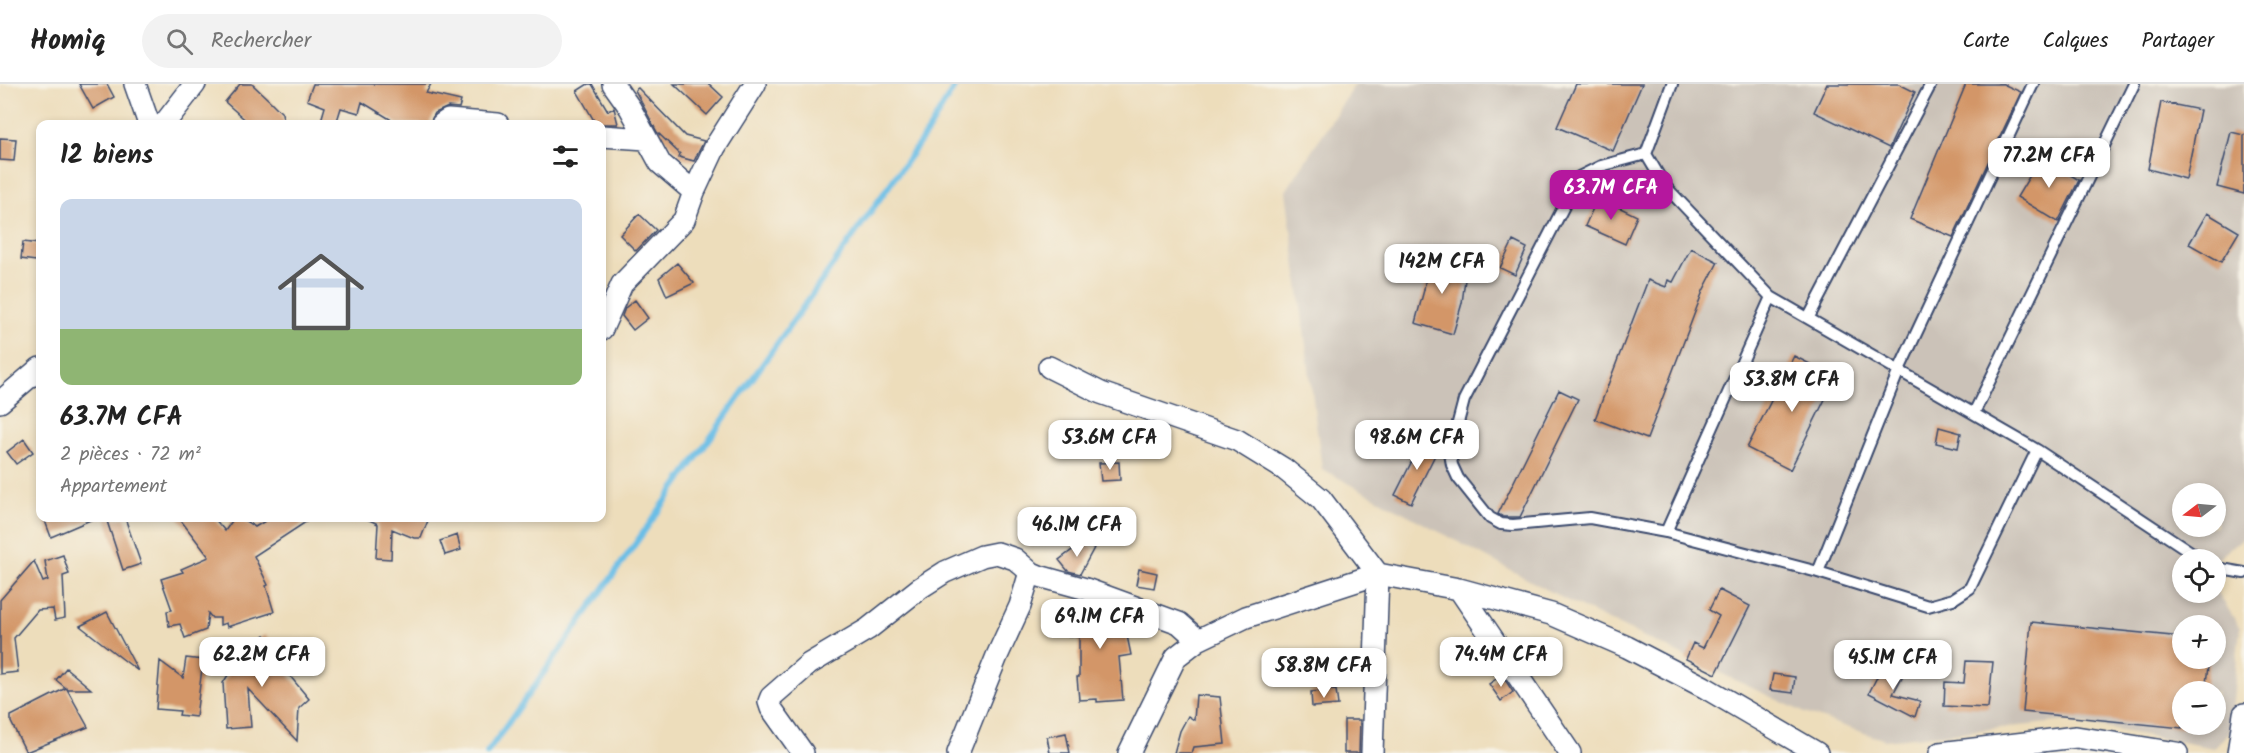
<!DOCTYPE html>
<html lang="fr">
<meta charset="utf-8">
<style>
:root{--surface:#fff;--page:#f2f2f2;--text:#222;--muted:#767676;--line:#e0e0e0;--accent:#b5179e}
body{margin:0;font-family:Kalam,sans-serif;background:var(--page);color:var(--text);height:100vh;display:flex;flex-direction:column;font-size:22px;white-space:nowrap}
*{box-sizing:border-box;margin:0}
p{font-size:20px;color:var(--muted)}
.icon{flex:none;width:33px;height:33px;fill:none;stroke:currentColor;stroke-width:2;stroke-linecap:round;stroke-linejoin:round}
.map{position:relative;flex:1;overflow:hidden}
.sheet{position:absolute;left:36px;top:36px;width:570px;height:402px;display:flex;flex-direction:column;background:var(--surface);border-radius:12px;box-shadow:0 3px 9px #0003}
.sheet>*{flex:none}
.needle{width:39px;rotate:254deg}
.buttons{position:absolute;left:2172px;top:399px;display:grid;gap:12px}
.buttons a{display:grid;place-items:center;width:54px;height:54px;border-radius:50%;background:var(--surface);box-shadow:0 3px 9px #0003;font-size:30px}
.price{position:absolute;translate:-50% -51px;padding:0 14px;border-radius:12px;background:#fff;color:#222;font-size:20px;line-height:39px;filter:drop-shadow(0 2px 3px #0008)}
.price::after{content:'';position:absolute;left:50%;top:36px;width:18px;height:14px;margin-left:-9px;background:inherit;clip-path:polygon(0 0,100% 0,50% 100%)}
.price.on{background:var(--accent);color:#fff}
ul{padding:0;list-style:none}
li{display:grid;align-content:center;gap:12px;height:318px;padding:0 24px}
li+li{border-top:2px solid var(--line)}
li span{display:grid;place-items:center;height:186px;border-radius:12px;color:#555}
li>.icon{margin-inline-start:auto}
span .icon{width:108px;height:108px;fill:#fffc;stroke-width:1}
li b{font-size:26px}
h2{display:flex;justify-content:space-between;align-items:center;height:72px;padding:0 24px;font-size:26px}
header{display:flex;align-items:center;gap:36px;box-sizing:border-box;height:84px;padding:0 30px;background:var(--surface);border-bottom:2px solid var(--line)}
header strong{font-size:28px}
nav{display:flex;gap:33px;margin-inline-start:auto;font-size:21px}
.search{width:420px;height:54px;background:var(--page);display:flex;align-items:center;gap:15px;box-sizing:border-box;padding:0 21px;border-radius:33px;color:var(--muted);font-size:22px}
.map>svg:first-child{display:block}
.industrial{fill:#cbc2b8;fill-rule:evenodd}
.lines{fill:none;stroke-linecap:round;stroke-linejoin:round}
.stream{stroke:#6abee6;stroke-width:6}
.building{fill:#d39667}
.service-casing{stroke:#3a496c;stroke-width:14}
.minor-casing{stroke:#3a496c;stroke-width:24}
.service{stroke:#fff;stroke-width:10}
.minor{stroke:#fff;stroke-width:21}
</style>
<header>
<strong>Homiq</strong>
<div class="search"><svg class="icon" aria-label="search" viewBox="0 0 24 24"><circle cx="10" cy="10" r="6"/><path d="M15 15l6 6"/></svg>Rechercher</div>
<nav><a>Carte</a><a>Calques</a><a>Partager</a></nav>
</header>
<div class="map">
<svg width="2244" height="669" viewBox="0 0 2244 669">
<rect width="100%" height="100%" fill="#f7f3e8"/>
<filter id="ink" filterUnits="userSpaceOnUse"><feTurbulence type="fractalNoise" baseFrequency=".0167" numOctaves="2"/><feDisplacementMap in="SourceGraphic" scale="12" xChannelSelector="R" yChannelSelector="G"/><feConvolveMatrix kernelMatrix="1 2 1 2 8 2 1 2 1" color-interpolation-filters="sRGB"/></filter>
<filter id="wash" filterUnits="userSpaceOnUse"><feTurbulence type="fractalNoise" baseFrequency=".008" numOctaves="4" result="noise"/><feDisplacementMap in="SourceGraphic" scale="24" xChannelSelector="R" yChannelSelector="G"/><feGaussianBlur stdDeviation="1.35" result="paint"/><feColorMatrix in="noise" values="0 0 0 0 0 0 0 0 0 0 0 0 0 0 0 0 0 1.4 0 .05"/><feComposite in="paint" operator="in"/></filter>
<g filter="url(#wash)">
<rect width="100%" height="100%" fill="#edddbb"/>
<!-- industrial -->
<path class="industrial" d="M 1355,0 L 2244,0 L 2244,453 L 2219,474 L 2217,507 L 2240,544 L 2230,647 L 2214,664 L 2067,637 L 1885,656 L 1805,629 L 1568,517 L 1322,385 L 1286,107 ZM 2182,410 L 2216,410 L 2216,442 L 2182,442 ZM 2182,476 L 2216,476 L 2216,508 L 2182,508 ZM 2182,542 L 2216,542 L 2216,574 L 2182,574 ZM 2182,608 L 2216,608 L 2216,640 L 2182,640 Z"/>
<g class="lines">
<!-- stream -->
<path class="stream" d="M 487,669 L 930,44 L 956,0"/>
</g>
<g id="blocks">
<!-- building -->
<path class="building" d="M 79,0 L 107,0 L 114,13 L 93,25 Z
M 240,0 L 252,0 L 270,17 L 282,29 L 284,40 L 250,40 L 225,18 Z
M 313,0 L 431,0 L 426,9 L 461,17 L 459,24 L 448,23 L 435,29 L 429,40 L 398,40 L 362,18 L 359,29 L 341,24 L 336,40 L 320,40 L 325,23 L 307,16 Z
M 588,0 L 592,0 L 608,27 L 614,24 L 618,40 L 596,40 L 577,7 Z
M 674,0 L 709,0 L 723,13 L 707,31 Z
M 1576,0 L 1642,0 L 1613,67 L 1557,43 Z
M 1827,0 L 1899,0 L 1915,8 L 1889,64 L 1814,28 Z
M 1966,0 L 2003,0 L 2021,8 L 1953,153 L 1910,135 Z
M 638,4 L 685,52 L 704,57 L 694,77 L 679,73 L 680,70 L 657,48 L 635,6 Z
M 2161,18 L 2200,26 L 2186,95 L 2148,85 Z
M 2231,48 L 2244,51 L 2244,110 L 2217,103 Z
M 0,54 L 16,55 L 14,77 L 0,76 Z
M 2041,73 L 2079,96 L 2058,138 L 2017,113 Z
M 1598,113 L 1637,132 L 1625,160 L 1585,142 Z
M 2207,129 L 2239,148 L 2221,178 L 2189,160 Z
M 639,130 L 656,146 L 636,167 L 620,151 Z
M 1513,157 L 1527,164 L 1515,191 L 1500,184 Z
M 23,158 L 39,160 L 36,177 L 21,175 Z
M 1691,164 L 1718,178 L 1703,207 L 1647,355 L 1595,335 L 1648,196 L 1666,203 L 1668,196 L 1673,198 Z
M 1428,175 L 1467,180 L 1462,219 L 1453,250 L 1415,239 L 1424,206 Z
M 677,179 L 694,199 L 667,212 L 659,194 Z
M 635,216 L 648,234 L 633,246 L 622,232 L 625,224 Z
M 1794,272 L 1836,293 L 1790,386 L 1747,364 Z
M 1559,306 L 1578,315 L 1520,433 L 1503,433 L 1498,430 Z
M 1939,343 L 1961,349 L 1958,364 L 1936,359 Z
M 24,355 L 33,368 L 16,380 L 7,368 Z
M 1423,355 L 1439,363 L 1411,419 L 1395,411 Z
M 1119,378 L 1120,396 L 1101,397 L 1099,379 Z
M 44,434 L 95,434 L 51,453 Z
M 106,434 L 125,434 L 141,480 L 123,486 Z
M 179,434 L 214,434 L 225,447 L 234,434 L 241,434 L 255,443 L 270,434 L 312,434 L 254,472 L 268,501 L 266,502 L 274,528 L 227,543 L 226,539 L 220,541 L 220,534 L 212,534 L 208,529 L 206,546 L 185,554 L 180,540 L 169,542 L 167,527 L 172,526 L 161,495 L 183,488 L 181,485 L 209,473 Z
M 365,434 L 429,434 L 421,454 L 414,454 L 392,445 L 391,475 L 376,474 L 378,440 Z
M 457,451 L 461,466 L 445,471 L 440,457 Z
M 1083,458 L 1094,464 L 1080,490 L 1068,487 L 1059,476 Z
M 63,471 L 69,490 L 63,492 L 65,534 L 55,536 L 53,525 L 38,526 L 14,554 L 18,588 L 0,590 L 0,516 L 34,477 L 43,498 L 48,496 L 45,477 Z
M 1139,485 L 1157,489 L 1154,504 L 1136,501 Z
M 1719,506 L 1750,522 L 1716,590 L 1686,575 L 1693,559 L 1703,564 L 1719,532 L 1709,526 Z
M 1086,519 L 1152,543 L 1151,551 L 1126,547 L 1131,571 L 1119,573 L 1123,616 L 1097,618 L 1097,615 L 1079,616 L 1077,593 L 1079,593 L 1079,553 L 1053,551 L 1055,530 L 1084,533 Z
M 107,528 L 119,551 L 138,587 L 80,542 Z
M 2031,538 L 2182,553 L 2182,574 L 2209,574 L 2205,608 L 2182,608 L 2182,644 L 2023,628 Z
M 265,551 L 284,577 L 280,580 L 309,615 L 299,624 L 297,657 L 248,605 L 251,643 L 226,645 L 223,599 L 245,564 L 245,566 Z
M 186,574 L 203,576 L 196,633 L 179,631 L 180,627 L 156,625 L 160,577 L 183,594 Z
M 1966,577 L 1993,578 L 1988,624 L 1944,622 L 1945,598 L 1964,599 Z
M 1883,581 L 1903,591 L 1893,610 L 1920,617 L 1915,633 L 1869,609 Z
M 66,584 L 91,605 L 67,605 L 88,643 L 26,668 L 11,638 L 11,632 L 66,604 L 56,596 Z
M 1773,590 L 1795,593 L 1793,609 L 1770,606 Z
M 1502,591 L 1513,608 L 1501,617 L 1489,600 Z
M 1336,606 L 1338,621 L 1312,623 L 1311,608 Z
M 1196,611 L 1220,613 L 1225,660 L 1194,663 L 1192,669 L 1174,669 L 1180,647 L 1188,632 L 1194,636 Z
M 1344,636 L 1360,636 L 1359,669 L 1344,669 Z
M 1066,649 L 1070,669 L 1050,669 L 1047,653 Z"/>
</g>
</g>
<g filter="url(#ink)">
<use href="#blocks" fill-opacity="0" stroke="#3a496c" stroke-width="1.5"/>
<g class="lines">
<defs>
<path id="service" d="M 1672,0 L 1646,70 L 1665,102 L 1771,213
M 1646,70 L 1601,82 L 1579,93 L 1464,316 L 1450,369 L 1452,381 L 1458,394 L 1490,434 L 1501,440 L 1513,441 L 1590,434 L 1666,448 L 1818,488 L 1928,522 L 1953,515 L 1970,504 L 2037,366
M 1809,233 L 1931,0
M 1974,329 L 2134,0
M 1666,448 L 1771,213 L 2037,366 L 2203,476
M 2216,484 L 2244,489
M 1818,488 L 1899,286 L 2033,0"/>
<path id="minor" d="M 135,0 L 149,40
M 613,0 L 630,24 L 660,79 L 694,108
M 164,40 L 195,0
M 442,40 L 448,36 L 498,40
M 602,52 L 646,55
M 602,245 L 622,200 L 684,136 L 694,108 L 715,63 L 755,0
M 1049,283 L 1101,309 L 1237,356 L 1284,385 L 1321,415 L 1378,490 L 1372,669
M 0,318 L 40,284
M 1459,505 L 1570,669
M 803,669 L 771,624 L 769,618 L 771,613 L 809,580 L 868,545 L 920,504 L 945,488 L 982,472 L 997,469 L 1015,475 L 1030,488 L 1039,492 L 1086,505 L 1179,539 L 1198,556
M 958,669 L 997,572 L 1020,522 L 1030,488
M 1129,669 L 1176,573 L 1198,556 L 1246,533 L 1378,490 L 1459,505 L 1551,530 L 1627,563 L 1704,603 L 1817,669
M 1940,669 L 2076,653 L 2177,669
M 2238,669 L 2244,630"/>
</defs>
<!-- service casing -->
<use href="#service" class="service-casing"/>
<!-- minor casing -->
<use href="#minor" class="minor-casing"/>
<!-- service -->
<use href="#service" class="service"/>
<!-- minor -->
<use href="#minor" class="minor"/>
</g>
</g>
</svg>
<div class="buttons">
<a><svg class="needle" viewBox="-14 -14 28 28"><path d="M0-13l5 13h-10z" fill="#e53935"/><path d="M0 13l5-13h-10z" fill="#767676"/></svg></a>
<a><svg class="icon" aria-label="locate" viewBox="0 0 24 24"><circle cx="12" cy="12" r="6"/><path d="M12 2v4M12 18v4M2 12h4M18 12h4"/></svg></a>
<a>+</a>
<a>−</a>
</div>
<b class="price" style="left:2049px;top:105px">77.2M CFA</b>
<b class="price on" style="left:1611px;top:137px">63.7M CFA</b>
<b class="price" style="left:1442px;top:211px">142M CFA</b>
<b class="price" style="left:1792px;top:329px">53.8M CFA</b>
<b class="price" style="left:1110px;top:387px">53.6M CFA</b>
<b class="price" style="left:1417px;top:387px">98.6M CFA</b>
<b class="price" style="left:1077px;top:474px">46.1M CFA</b>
<b class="price" style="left:1100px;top:566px">69.1M CFA</b>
<b class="price" style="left:262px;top:604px">62.2M CFA</b>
<b class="price" style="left:1501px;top:604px">74.4M CFA</b>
<b class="price" style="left:1893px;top:607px">45.1M CFA</b>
<b class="price" style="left:1324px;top:615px">58.8M CFA</b>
<section class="sheet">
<h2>12 biens<svg class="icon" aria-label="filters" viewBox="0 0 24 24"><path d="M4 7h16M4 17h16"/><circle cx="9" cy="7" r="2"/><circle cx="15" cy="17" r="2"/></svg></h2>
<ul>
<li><span style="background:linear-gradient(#c9d6e8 70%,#8fb573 0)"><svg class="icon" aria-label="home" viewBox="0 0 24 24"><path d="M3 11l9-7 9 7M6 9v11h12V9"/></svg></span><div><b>63.7M CFA</b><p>2 pièces · 72 m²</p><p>Appartement</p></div></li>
</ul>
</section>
</div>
